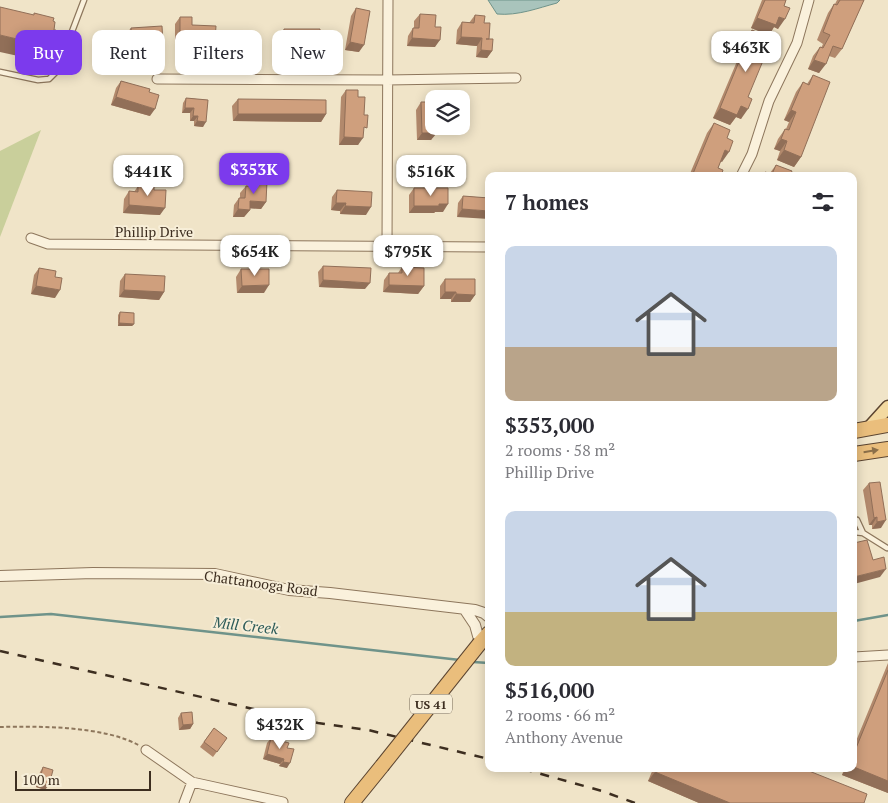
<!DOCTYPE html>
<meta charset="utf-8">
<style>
:root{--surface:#fff;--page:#f2f2f3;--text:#2b2b33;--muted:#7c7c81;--accent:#7c3aed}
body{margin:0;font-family:"PT Serif",serif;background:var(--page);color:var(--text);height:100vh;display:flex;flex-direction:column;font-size:19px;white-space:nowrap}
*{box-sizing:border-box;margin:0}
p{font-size:16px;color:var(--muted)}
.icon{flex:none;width:28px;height:28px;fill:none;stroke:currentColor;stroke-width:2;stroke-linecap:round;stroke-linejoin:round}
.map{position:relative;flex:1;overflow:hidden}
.details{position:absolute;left:485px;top:172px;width:372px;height:600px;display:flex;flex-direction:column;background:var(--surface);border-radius:10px;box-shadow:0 2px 12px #0003}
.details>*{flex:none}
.guide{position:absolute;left:15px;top:30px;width:395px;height:45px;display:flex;gap:10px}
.fabs{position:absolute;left:425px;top:90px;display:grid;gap:10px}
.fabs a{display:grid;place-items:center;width:45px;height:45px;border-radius:10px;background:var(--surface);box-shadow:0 2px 12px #0003;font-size:25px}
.scale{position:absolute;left:15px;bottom:12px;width:136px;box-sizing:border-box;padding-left:5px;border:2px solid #3d2e20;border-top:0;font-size:14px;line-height:18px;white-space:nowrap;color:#3d2e20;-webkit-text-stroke:4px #f7eed8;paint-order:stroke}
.price{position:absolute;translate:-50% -42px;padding:0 11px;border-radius:10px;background:#fff;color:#222;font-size:16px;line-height:32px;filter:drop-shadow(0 1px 2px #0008)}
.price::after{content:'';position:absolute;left:50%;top:30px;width:15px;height:11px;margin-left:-8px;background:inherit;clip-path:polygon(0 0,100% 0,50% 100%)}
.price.active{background:var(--accent);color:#fff}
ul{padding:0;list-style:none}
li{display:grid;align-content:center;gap:10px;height:265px;padding:0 20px}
li span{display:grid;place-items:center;height:155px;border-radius:10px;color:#555}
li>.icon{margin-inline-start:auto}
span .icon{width:90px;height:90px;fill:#fffc;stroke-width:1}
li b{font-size:21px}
h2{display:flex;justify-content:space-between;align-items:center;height:60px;padding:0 20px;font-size:21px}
.pill{padding:0 18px;border-radius:10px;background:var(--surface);box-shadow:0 2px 12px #0003;font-size:18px;line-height:45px}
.pill.active{background:var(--accent);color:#fff}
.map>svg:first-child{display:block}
.green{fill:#c9cf9b}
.water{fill:#a9c4bc;stroke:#6f938a}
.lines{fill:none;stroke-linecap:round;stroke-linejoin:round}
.stream{stroke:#6f938a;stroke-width:2.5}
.service-casing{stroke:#8d765c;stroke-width:7}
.minor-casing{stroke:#8d765c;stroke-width:11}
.tertiary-casing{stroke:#8d765c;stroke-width:12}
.primary-casing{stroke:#5b4430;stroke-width:15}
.trunk-casing{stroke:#5b4430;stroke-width:16}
.path{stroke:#8d765c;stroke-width:2;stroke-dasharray:4 2.5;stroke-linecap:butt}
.service{stroke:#faf1dc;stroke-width:4.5}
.minor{stroke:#faf1dc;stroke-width:9}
.tertiary{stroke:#faf1dc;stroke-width:10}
.primary{stroke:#f3d9a0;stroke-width:12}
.trunk{stroke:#eabe7c;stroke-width:14}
.rail{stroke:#3d2e20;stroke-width:2.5;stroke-dasharray:9 9;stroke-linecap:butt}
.trunk-bridge-casing{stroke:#5b4430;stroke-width:16;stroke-linecap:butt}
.trunk-bridge{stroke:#eabe7c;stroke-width:14}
.wall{fill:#b2896c}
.shaded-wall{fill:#916f58}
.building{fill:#cf9f7d;stroke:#916f58}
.oneway{fill:#8b6f49}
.labels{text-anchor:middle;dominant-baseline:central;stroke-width:4;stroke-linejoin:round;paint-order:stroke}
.shield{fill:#f7eed8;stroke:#756857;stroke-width:1}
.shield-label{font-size:12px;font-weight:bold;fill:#3d2e20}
.street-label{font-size:14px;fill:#3d2e20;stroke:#f7eed8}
.water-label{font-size:15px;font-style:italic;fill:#2f5d5a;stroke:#f7eed8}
</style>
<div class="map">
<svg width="888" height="803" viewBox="0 0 888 803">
<rect width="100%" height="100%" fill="#f0e4c8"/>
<!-- green -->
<path class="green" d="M 41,130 L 0,237 L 0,151 Z"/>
<!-- water -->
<path class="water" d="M 488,0 L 560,0 L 557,3 C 538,8 518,16 497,14 Z"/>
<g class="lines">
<!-- stream -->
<path class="stream" d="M 0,617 L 51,614 L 460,660
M 854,621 L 888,615
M 473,662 L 489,663"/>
<defs>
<path id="service" d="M 0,72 L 38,80 L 49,79 L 57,71 L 84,0
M 857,520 L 863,533 L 887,548
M 854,532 L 863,533"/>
<path id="minor" d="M 157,79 L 387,80 L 516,78
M 741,176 L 752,154 L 769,101 L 797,43 L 809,0
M 31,238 L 48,244 L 489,247
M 387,246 L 388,0
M 854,657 L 888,655
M 146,750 L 192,782 L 283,802
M 184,803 L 192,782"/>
<path id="tertiary" d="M 0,576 L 93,573 L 215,574 L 289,590 L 330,593 L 475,610 L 484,613 L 489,617
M 465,610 L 475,625 L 480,643"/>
<path id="primary" d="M 869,428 L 888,407"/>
<path id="trunk" d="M 854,431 L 888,425
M 854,454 L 888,449
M 480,643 L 489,633
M 352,803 L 382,766"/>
</defs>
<!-- service casing -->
<use href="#service" class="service-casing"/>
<!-- minor casing -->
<use href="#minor" class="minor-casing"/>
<!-- tertiary casing -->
<use href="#tertiary" class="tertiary-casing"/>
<!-- primary casing -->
<use href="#primary" class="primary-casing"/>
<!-- trunk casing -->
<use href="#trunk" class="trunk-casing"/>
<!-- path -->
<path class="path" d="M 0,727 C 39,726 106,726 140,746"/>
<!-- service -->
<use href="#service" class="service"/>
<!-- minor -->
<use href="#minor" class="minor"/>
<!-- tertiary -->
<use href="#tertiary" class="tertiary"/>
<!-- primary -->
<use href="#primary" class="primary"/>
<!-- trunk -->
<use href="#trunk" class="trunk"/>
<!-- rail -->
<path class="rail" d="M 0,651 L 258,710 L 318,723 L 368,730 L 489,759
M 523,769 L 602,791 L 635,803"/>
<defs>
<path id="trunk-bridge" d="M 382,766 L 480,643"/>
</defs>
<!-- trunk-bridge casing -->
<use href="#trunk-bridge" class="trunk-bridge-casing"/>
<!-- trunk-bridge -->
<use href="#trunk-bridge" class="trunk-bridge"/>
</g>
<!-- wall -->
<path class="wall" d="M 762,0 L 786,0 L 784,6 L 778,29 L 774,27 L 769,35 L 751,28 Z
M 837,0 L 864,0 L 842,49 L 835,58 L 829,56 L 819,73 L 808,69 L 813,56 L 820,47 L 821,48 L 823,44 L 817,40 L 828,13 L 834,4 L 835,4 Z
M 356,8 L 359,52 L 345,50 L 351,16 Z
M 420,14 L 435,47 L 407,46 L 408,36 L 413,28 L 414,28 L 414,21 Z
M 475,15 L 484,23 L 492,51 L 487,58 L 476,57 L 477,46 L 456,44 L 457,30 L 462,22 L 469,23 Z
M 180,17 L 192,25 L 210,47 L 203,47 L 201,49 L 175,48 L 175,24 Z
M 131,28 L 163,43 L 158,50 L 127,52 L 125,35 Z
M 284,29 L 314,51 L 279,51 L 279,36 Z
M 752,30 L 748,97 L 741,119 L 736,117 L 730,125 L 713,118 L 746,40 Z
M 813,75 L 801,157 L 794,167 L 777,160 L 780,151 L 774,149 L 778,139 L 785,129 L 786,129 L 789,122 L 784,120 L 796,92 L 803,82 L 807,84 Z
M 121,81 L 150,116 L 111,105 L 116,88 Z
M 346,90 L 358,97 L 363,133 L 358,145 L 339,145 L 341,97 Z
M 186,98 L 208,100 L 203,127 L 194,126 L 194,121 L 190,121 L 190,113 L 182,113 L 183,103 Z
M 238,99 L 326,114 L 321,122 L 233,121 L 232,106 Z
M 421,102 L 434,126 L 438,126 L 431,140 L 417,140 L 416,110 Z
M 714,123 L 727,138 L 722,162 L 721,161 L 718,168 L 721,176 L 689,176 L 707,133 Z
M 776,165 L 790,176 L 762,176 L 765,172 L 770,173 Z
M 258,181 L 266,202 L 261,209 L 250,208 L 250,210 L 244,217 L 233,217 L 234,205 L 239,198 L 240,198 L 240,193 L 246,186 L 254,186 Z
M 138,186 L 154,190 L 160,215 L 123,213 L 124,199 L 129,191 L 134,192 Z
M 414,188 L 443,212 L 435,212 L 434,213 L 409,213 L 409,195 Z
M 337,190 L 366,215 L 340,214 L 340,211 L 331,210 L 332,197 Z
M 463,196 L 489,198 L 457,217 L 458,203 Z
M 323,266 L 365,289 L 319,287 L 318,272 Z
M 402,267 L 424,286 L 418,294 L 383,292 L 384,280 L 389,273 L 398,273 Z
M 39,268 L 55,277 L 55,298 L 31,294 L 34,275 Z
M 241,269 L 264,293 L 237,293 L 236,277 Z
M 125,274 L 164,292 L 159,300 L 119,297 L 120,281 Z
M 445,279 L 475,295 L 470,302 L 451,302 L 451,299 L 440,299 L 440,286 Z
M 120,312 L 134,324 L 132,326 L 118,326 L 118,315 Z
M 869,483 L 881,528 L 872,529 L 872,525 L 869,525 L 863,490 Z
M 888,663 L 888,793 L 842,775 L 844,769 L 854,769 L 854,746 Z
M 181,713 L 193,724 L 190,729 L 179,730 L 178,718 Z
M 263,724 L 271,735 L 268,740 L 258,739 L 260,729 Z
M 214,728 L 227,738 L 213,757 L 200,747 Z
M 271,738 L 287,748 L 287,768 L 279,766 L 280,764 L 263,759 L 267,743 Z
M 43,767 L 45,790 L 36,787 L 40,772 Z
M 653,769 L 804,769 L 864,803 L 699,803 L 648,781 Z"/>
<!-- shaded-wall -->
<path class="shaded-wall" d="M 779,17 L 785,19 L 778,29 L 774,27 L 769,35 L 751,28 L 757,18 Z
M 0,35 L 51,47 L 41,61 L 0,52 Z
M 461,37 L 482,38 L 477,46 L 456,44 Z
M 412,38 L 440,40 L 435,47 L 407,46 Z
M 206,39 L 215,40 L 210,47 L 203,47 L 201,49 L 175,48 L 180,41 Z
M 350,42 L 364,45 L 359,52 L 345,50 Z
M 163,43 L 158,50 L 127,52 L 132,45 Z
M 284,43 L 320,43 L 314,51 L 279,51 Z
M 481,50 L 492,51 L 487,58 L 476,57 Z
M 814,60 L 826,64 L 819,73 L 808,69 Z
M 116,97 L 155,109 L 150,116 L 111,105 Z
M 741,106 L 748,109 L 741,119 L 736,117 L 730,125 L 713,118 L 720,108 Z
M 185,108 L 194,108 L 190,113 L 182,113 Z
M 791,110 L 796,112 L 789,122 L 784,120 Z
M 238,114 L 326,114 L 321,122 L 233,121 Z
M 193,116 L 198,116 L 194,121 L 190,121 Z
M 197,121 L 206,122 L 203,127 L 194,126 Z
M 422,133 L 437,133 L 431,140 L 417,140 Z
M 344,137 L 363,138 L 358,145 L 339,145 Z
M 781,139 L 787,141 L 780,151 L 774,149 Z
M 725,150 L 729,152 L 722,162 L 718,160 Z
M 784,150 L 801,157 L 794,167 L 777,160 Z
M 250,201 L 266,202 L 261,209 L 245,208 Z
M 336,203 L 346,203 L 340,211 L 331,210 Z
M 439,204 L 448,204 L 443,212 L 435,212 L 434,213 L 409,213 L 414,206 Z
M 129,205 L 165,208 L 160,215 L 123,213 Z
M 345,206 L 371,207 L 366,215 L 340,214 Z
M 238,209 L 250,210 L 244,217 L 233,217 Z
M 462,209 L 489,211 L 489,219 L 457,217 Z
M 323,280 L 370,283 L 365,289 L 319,287 Z
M 269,285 L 264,293 L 237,293 L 242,286 Z
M 389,285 L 424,286 L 418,294 L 383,292 Z
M 36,286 L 60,290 L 55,298 L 31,294 Z
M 124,290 L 164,292 L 159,300 L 119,297 Z
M 445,292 L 456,292 L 451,299 L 440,299 Z
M 456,294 L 475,295 L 470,302 L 451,302 Z
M 119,323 L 134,324 L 132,326 L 118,326 Z
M 877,517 L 872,525 L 869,525 L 874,518 Z
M 886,520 L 881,528 L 872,529 L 877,522 Z
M 886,569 L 880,577 L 854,584 L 854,577 Z
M 193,724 L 190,729 L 179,730 L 183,725 Z
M 261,734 L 271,735 L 268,740 L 258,739 Z
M 267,754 L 284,759 L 280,764 L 263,759 Z
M 283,762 L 290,763 L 287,768 L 279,766 Z
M 854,767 L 888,781 L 888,793 L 842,775 L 846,769 L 854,769 Z
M 655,772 L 730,803 L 699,803 L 648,781 Z
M 39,782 L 49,785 L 45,790 L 36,787 Z"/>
<!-- building -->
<path class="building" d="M 765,0 L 786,0 L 784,6 L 790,8 L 785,19 L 779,17 L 776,25 L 757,18 Z
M 840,0 L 864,0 L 842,49 L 833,46 L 826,64 L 814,60 L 820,47 L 823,48 L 830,35 L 823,32 L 834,4 L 837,5 Z
M 0,7 L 34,15 L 34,13 L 54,18 L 53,21 L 55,22 L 54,30 L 56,30 L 51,47 L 0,35 Z
M 356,8 L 370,11 L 364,45 L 350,42 Z
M 420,14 L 436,15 L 435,27 L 441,27 L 440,40 L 412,38 L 413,28 L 419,28 Z
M 475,15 L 485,16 L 484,23 L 490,23 L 489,39 L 486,39 L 493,39 L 492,51 L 481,50 L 482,38 L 461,37 L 462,22 L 474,23 Z
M 180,17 L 192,17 L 192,25 L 216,26 L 215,40 L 206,39 L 206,42 L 180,41 Z
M 162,26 L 163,43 L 132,45 L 131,28 Z
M 284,29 L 320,29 L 320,43 L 284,43 Z
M 752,30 L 772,39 L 748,97 L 752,99 L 748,109 L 741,106 L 737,115 L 720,108 Z
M 813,75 L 830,82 L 801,157 L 784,150 L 787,141 L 781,139 L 785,129 L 789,130 L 796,112 L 791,110 L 803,82 L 809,85 Z
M 121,81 L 150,89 L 149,92 L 159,95 L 155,109 L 116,97 Z
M 346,90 L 358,90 L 358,97 L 365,97 L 364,115 L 368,115 L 367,128 L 364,127 L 363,138 L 344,137 Z
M 186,98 L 208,100 L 206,122 L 197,121 L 198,116 L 193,116 L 194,108 L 185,108 Z
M 238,99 L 326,100 L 326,114 L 238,114 Z
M 421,102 L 434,102 L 434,126 L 436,126 L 437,133 L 422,133 Z
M 714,123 L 730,130 L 727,138 L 733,141 L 729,152 L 725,150 L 718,168 L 723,170 L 721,176 L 692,176 Z
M 776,165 L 792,171 L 790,176 L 764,176 L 765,172 L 772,174 Z
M 258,181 L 267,181 L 266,202 L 250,201 L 250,210 L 238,209 L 239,198 L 245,198 L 246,186 L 257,187 Z
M 138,186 L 154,186 L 154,190 L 166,190 L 165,208 L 129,205 L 129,191 L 138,192 Z
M 414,188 L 448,188 L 448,204 L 439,204 L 439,206 L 414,206 Z
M 337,190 L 372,192 L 371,207 L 345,206 L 346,203 L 336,203 Z
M 463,196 L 489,198 L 489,211 L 462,209 Z
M 323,266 L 371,268 L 370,283 L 323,280 Z
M 402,267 L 424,268 L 424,286 L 389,285 L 389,273 L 402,273 Z
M 39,268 L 56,271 L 55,277 L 62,278 L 60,290 L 36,286 Z
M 241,269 L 269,269 L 269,285 L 242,286 Z
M 125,274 L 165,276 L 164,292 L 124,290 Z
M 445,279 L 475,279 L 475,295 L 456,294 L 456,292 L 445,292 Z
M 120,312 L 134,313 L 134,324 L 119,323 Z
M 880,482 L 886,520 L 877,522 L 877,517 L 874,518 L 869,483 Z
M 867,540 L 873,560 L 884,557 L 886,569 L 854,577 L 854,543 Z
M 888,670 L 888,781 L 854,767 L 854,753 Z
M 192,712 L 193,724 L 183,725 L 181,713 Z
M 263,724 L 273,726 L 271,735 L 261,734 Z
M 214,728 L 227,738 L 217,752 L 204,742 Z
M 271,738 L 289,743 L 287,748 L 294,749 L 290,763 L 283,762 L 284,759 L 267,754 Z
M 43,767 L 53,770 L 49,785 L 39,782 Z
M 656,769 L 804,769 L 867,794 L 864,803 L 730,803 L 655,772 Z"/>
<!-- one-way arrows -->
<defs><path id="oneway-solid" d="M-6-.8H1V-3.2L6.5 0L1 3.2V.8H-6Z" transform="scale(1.25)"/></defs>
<use class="oneway" href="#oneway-solid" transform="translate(871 451) rotate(-9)"/>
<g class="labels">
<!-- shield labels -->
<rect class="shield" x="410" y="694.5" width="42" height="19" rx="4"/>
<g class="shield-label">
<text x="431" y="704">US 41</text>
</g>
<!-- street labels -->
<g class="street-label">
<text x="154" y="231">Phillip Drive</text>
<text transform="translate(261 583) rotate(8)">Chattanooga Road</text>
</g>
<!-- water labels -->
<g class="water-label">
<text transform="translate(246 625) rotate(6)">Mill Creek</text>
</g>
</g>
</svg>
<div class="fabs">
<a><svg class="icon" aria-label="layers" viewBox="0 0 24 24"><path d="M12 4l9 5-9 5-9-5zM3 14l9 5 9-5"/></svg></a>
</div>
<div class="scale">100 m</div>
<b class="price" style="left:746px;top:73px">$463K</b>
<b class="price active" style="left:254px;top:195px">$353K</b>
<b class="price" style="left:148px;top:197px">$441K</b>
<b class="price" style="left:431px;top:197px">$516K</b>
<b class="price" style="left:255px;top:277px">$654K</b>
<b class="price" style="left:408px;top:277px">$795K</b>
<b class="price" style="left:280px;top:750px">$432K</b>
<div class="guide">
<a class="pill active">Buy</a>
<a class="pill">Rent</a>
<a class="pill">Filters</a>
<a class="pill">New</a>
</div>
<section class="details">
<h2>7 homes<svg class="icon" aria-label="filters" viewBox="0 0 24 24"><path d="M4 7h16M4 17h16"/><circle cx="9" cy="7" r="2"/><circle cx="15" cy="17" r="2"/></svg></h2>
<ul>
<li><span style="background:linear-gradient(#c9d6e8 65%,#b9a48a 0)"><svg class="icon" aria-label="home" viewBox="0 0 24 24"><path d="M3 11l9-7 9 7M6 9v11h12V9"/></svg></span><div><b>$353,000</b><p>2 rooms · 58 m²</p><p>Phillip Drive</p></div></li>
<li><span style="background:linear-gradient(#c9d6e8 65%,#c2b280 0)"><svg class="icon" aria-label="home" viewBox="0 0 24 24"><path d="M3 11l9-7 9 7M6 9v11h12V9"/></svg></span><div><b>$516,000</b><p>2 rooms · 66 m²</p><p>Anthony Avenue</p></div></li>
</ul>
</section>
</div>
